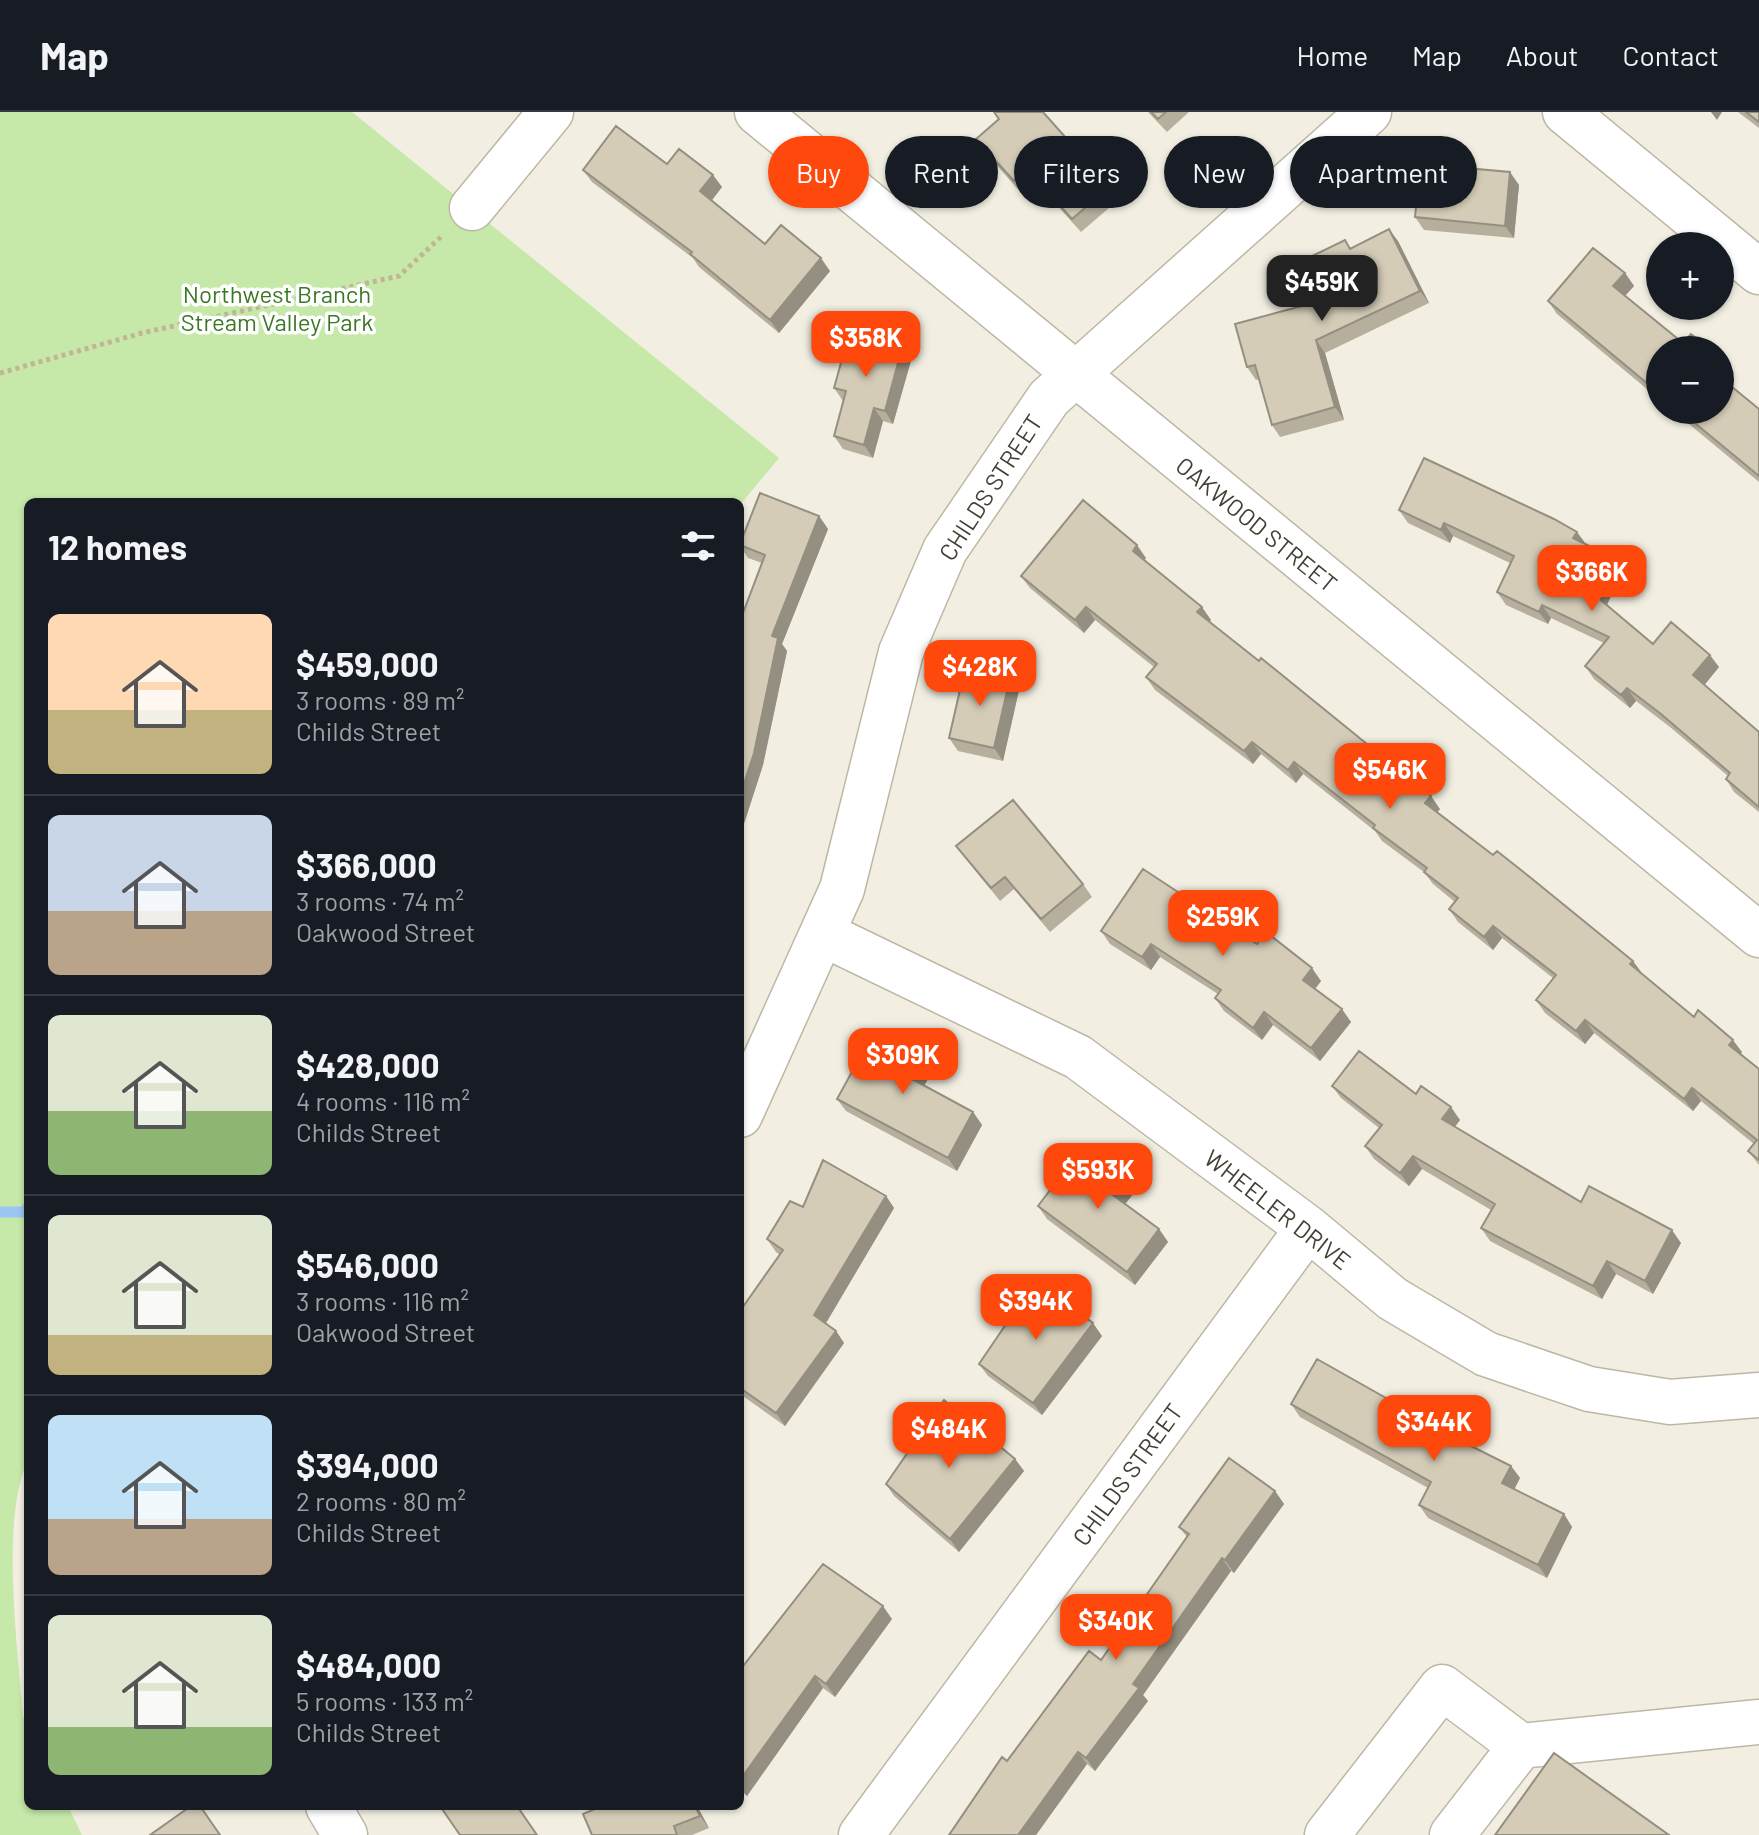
<!DOCTYPE html>
<meta charset="utf-8">
<style>
:root{--surface:#171b24;--page:#20242c;--text:#f1f3f6;--muted:#9ea1a6;--line:#363941;--accent:#ff480c}
body{margin:0;font-family:Barlow,sans-serif;background:var(--page);color:var(--text);height:100vh;display:flex;flex-direction:column;font-size:30px;white-space:nowrap}
*{box-sizing:border-box;margin:0}
p{font-size:26px;color:var(--muted)}
.icon{flex:none;width:44px;height:44px;fill:none;stroke:currentColor;stroke-width:2;stroke-linecap:round;stroke-linejoin:round}
.map{position:relative;flex:1;overflow:hidden}
.panel{position:absolute;left:24px;top:386px;width:720px;height:1312px;display:flex;flex-direction:column;background:var(--surface);border-radius:12px;box-shadow:0 2px 6px #0004}
.panel>*{flex:none}
.guide{position:absolute;left:768px;top:24px;width:760px;height:72px;display:flex;gap:16px}
.controls{position:absolute;left:1646px;top:120px;display:grid;gap:16px}
.controls a{display:grid;place-items:center;width:88px;height:88px;border-radius:50%;background:var(--surface);box-shadow:0 2px 6px #0004;font-size:40px}
.price{position:absolute;translate:-50% -68px;padding:0 18px;border-radius:16px;background:var(--accent);color:#fff;font-size:26px;line-height:52px;filter:drop-shadow(0 2px 4px #0008)}
.price::after{content:'';position:absolute;left:50%;top:48px;width:24px;height:18px;margin-left:-12px;background:inherit;clip-path:polygon(0 0,100% 0,50% 100%)}
.price.current{background:#222;color:#fff}
ul{padding:0;list-style:none}
li{display:flex;align-items:center;gap:24px;height:200px;padding:0 24px}
li+li{border-top:2px solid var(--line)}
li span{display:grid;place-items:center;flex:none;width:224px;height:160px;border-radius:12px;color:#555}
li>.icon{margin-inline-start:auto}
span .icon{width:96px;height:96px;fill:#fffc;stroke-width:1}
li b{font-size:34px}
h2{display:flex;justify-content:space-between;align-items:center;height:96px;padding:0 24px;font-size:34px}
.pill{padding:0 28px;border-radius:36px;background:var(--surface);box-shadow:0 2px 6px #0004;font-size:28px;line-height:72px}
.pill.current{background:var(--accent);color:#fff}
header{display:flex;align-items:center;gap:48px;box-sizing:border-box;height:112px;padding:0 40px;background:var(--surface);border-bottom:2px solid var(--line)}
header strong{font-size:38px}
nav{display:flex;gap:44px;margin-inline-start:auto;font-size:28px}
.map>svg:first-child{display:block}
.green{fill:#c6e9a9}
.lines{fill:none;stroke-linecap:round;stroke-linejoin:round}
.stream{stroke:#9bc6f3;stroke-width:11}
.minor-casing{stroke:#beb7a5;stroke-width:47}
.path{stroke:#c0b595;stroke-width:5;stroke-dasharray:4 4;stroke-linecap:butt}
.minor{stroke:#fff;stroke-width:44}
.wall{fill:#b6af9d}
.shaded-wall{fill:#948f80}
.building{fill:#d4ccb7;stroke:#948f80;stroke-width:2}
.labels{text-anchor:middle;dominant-baseline:central;stroke-width:7;stroke-linejoin:round;paint-order:stroke}
.park-label{font-size:24px;fill:#3c7724;stroke:#fff}
.street-label{font-size:24px;fill:#443f33;stroke:#fff}
</style>
<header>
<strong>Map</strong>
<nav><a>Home</a><a>Map</a><a>About</a><a>Contact</a></nav>
</header>
<div class="map">
<svg width="1759" height="1723" viewBox="0 0 1759 1723">
<rect width="100%" height="100%" fill="#f2efe2"/>
<!-- green -->
<path class="green" d="M 0,0 L 352,0 L 779,346 L 740,393 L 740,390 L 28,390 L 28,1348 C 0,1406 18,1537 23,1605 L 28,1614 L 28,1694 L 68,1694 L 82,1723 L 0,1723 Z"/>
<g class="lines">
<!-- stream -->
<path class="stream" d="M 0,1100 L 24,1100 L 28,1095"/>
<defs>
<path id="minor" d="M 757,0 L 1759,823
M 1565,0 L 1759,160
M 472,96 L 551,0
M 823,822 L 1078,945 L 1308,1116 L 1393,1187 L 1486,1242 L 1589,1277 L 1670,1290 L 1759,1283
M 740,1003 L 842,777 L 901,540 L 945,438 L 1049,286 L 1369,0
M 1521,1634 L 1759,1610
M 328,1694 L 345,1723
M 861,1723 L 1308,1116
M 1327,1723 L 1442,1575 L 1521,1634 L 1452,1723"/>
</defs>
<!-- minor casing -->
<use href="#minor" class="minor-casing"/>
<!-- path -->
<path class="path" d="M 0,261 L 142,221 L 399,164 L 443,123"/>
<!-- minor -->
<use href="#minor" class="minor"/>
</g>
<!-- wall -->
<path class="wall" d="M 994,0 L 1090,53 L 1099,65 L 1091,73 L 1109,96 L 1081,120 L 1036,70 L 1022,82 L 985,40 L 976,27 L 998,7 Z
M 1148,0 L 1189,0 L 1167,20 Z
M 1738,0 L 1759,0 L 1759,16 Z
M 667,52 L 713,63 L 722,75 L 712,88 L 765,132 L 830,159 L 779,221 L 699,155 L 693,146 L 592,70 L 583,58 Z
M 1473,57 L 1519,73 L 1514,126 L 1424,118 L 1415,105 Z
M 1398,129 L 1429,191 L 1325,241 L 1344,308 L 1280,325 L 1272,313 L 1259,267 L 1256,268 L 1247,255 L 1324,188 L 1351,136 Z
M 1625,161 L 1634,174 L 1625,184 L 1683,231 L 1711,238 L 1660,238 L 1660,288 L 1557,202 L 1548,189 Z
M 914,238 L 893,312 L 883,309 L 873,346 L 843,337 L 834,324 L 843,289 L 834,276 Z
M 1723,247 L 1732,260 L 1724,269 L 1759,297 L 1759,370 L 1672,298 L 1720,298 Z
M 1399,398 L 1586,432 L 1623,459 L 1606,493 L 1653,532 L 1719,555 L 1704,573 L 1759,620 L 1759,700 L 1734,680 L 1726,667 L 1728,664 L 1670,615 L 1636,589 L 1630,596 L 1594,567 L 1585,554 L 1604,531 L 1551,506 L 1548,512 L 1506,493 L 1497,480 L 1510,451 L 1453,424 L 1450,431 L 1408,411 Z
M 819,404 L 828,417 L 782,532 L 787,539 L 763,653 L 740,724 L 740,509 L 762,451 L 748,446 L 740,434 Z
M 1146,446 L 1144,448 L 1211,508 L 1209,510 L 1440,697 L 1437,700 L 1642,862 L 1694,905 L 1742,940 L 1741,942 L 1759,957 L 1759,1053 L 1748,1039 L 1754,1032 L 1701,989 L 1693,999 L 1594,921 L 1585,932 L 1545,901 L 1536,888 L 1553,866 L 1502,826 L 1493,838 L 1458,810 L 1449,797 L 1455,790 L 1433,772 L 1424,760 L 1382,729 L 1375,719 L 1303,662 L 1296,671 L 1261,642 L 1253,652 L 1155,578 L 1146,565 L 1154,555 L 1095,508 L 1084,521 L 1030,476 L 1021,464 Z
M 1019,578 L 1003,649 L 958,639 L 949,626 Z
M 956,734 L 1083,772 L 1092,785 L 1050,820 L 1014,777 L 1000,789 Z
M 1101,819 L 1257,832 L 1321,869 L 1315,877 L 1351,910 L 1320,949 L 1273,913 L 1262,928 L 1224,899 L 1215,886 L 1218,882 L 1160,845 L 1151,858 L 1110,832 Z
M 924,944 L 933,957 L 924,974 L 973,1000 L 982,1013 L 957,1059 L 846,999 L 837,987 Z
M 1332,974 L 1416,982 L 1460,1008 L 1454,1015 L 1581,1090 L 1681,1131 L 1653,1182 L 1616,1162 L 1602,1187 L 1490,1129 L 1481,1116 L 1491,1098 L 1422,1057 L 1409,1074 L 1374,1047 L 1365,1034 L 1379,1016 L 1341,986 Z
M 1125,1068 L 1134,1081 L 1125,1092 L 1159,1117 L 1168,1130 L 1135,1173 L 1047,1107 L 1038,1094 Z
M 886,1084 L 894,1096 L 826,1211 L 836,1219 L 844,1231 L 785,1314 L 740,1282 L 740,1199 L 780,1143 L 776,1140 L 767,1127 L 803,1095 Z
M 1102,1224 L 1042,1303 L 988,1264 L 979,1252 Z
M 1291,1292 L 1409,1299 L 1413,1305 L 1511,1354 L 1520,1366 L 1514,1377 L 1564,1402 L 1572,1415 L 1547,1466 L 1428,1406 L 1419,1393 L 1428,1376 L 1300,1305 Z
M 1015,1347 L 1024,1359 L 959,1440 L 894,1384 L 886,1372 Z
M 1275,1379 L 1284,1392 L 1234,1461 L 1231,1459 L 1143,1583 L 1148,1589 L 1095,1659 L 1087,1652 L 1036,1723 L 949,1723 L 1007,1649 L 1101,1548 L 1187,1425 L 1179,1415 Z
M 892,1507 L 835,1585 L 823,1576 L 747,1684 L 740,1678 L 740,1558 Z
M 602,1694 L 697,1694 L 709,1716 L 692,1723 L 592,1723 Z"/>
<!-- shaded-wall -->
<path class="shaded-wall" d="M 1711,0 L 1722,0 L 1717,8 Z
M 1467,48 L 1475,60 L 1466,56 Z
M 1510,60 L 1519,73 L 1514,126 L 1505,114 Z
M 713,63 L 722,75 L 709,92 L 700,79 Z
M 1389,117 L 1398,129 L 1429,191 L 1420,179 Z
M 821,146 L 830,159 L 779,221 L 770,208 Z
M 1625,161 L 1634,174 L 1622,187 L 1613,174 Z
M 905,225 L 914,238 L 893,312 L 885,299 Z
M 1316,228 L 1325,241 L 1344,308 L 1335,295 Z
M 1723,247 L 1732,260 L 1721,272 L 1720,270 L 1720,250 Z
M 874,296 L 883,309 L 873,346 L 864,333 Z
M 819,404 L 828,417 L 782,532 L 787,539 L 763,653 L 740,724 L 740,684 L 772,524 Z
M 1444,411 L 1453,424 L 1450,431 L 1441,418 Z
M 1577,420 L 1586,432 L 1573,426 Z
M 1137,433 L 1146,446 L 1142,451 L 1133,439 Z
M 1614,446 L 1623,459 L 1605,497 L 1596,484 Z
M 1542,493 L 1551,506 L 1548,512 L 1539,500 Z
M 1086,495 L 1095,508 L 1084,521 L 1075,508 Z
M 1202,495 L 1211,508 L 1206,513 L 1197,500 Z
M 1710,543 L 1719,555 L 1702,576 L 1693,563 Z
M 1010,566 L 1019,578 L 1003,649 L 994,636 Z
M 1627,576 L 1636,589 L 1630,596 L 1621,583 Z
M 1252,630 L 1261,642 L 1253,652 L 1244,639 Z
M 1294,650 L 1303,662 L 1296,671 L 1288,658 Z
M 1431,684 L 1440,697 L 1434,704 L 1425,691 Z
M 1493,814 L 1502,826 L 1493,838 L 1484,825 Z
M 1151,832 L 1160,845 L 1151,858 L 1142,845 Z
M 1633,849 L 1642,861 L 1630,852 Z
M 1312,856 L 1321,869 L 1312,881 L 1303,868 Z
M 1342,897 L 1351,910 L 1320,949 L 1311,936 Z
M 1264,900 L 1273,913 L 1262,928 L 1253,916 Z
M 1585,908 L 1594,921 L 1585,932 L 1576,919 Z
M 1733,928 L 1742,940 L 1738,945 L 1729,933 Z
M 924,944 L 933,957 L 921,980 L 912,967 Z
M 1692,976 L 1701,989 L 1693,999 L 1684,987 Z
M 1451,995 L 1460,1008 L 1451,1020 L 1442,1007 Z
M 973,1000 L 982,1013 L 957,1059 L 948,1046 Z
M 1413,1044 L 1422,1057 L 1409,1074 L 1400,1061 Z
M 1125,1068 L 1134,1081 L 1122,1096 L 1113,1083 Z
M 886,1084 L 894,1096 L 823,1216 L 814,1203 Z
M 1159,1117 L 1168,1130 L 1135,1173 L 1127,1160 Z
M 1672,1118 L 1681,1131 L 1653,1182 L 1645,1169 Z
M 1607,1149 L 1616,1162 L 1602,1187 L 1593,1174 Z
M 1093,1211 L 1102,1224 L 1042,1303 L 1033,1291 Z
M 836,1219 L 844,1231 L 785,1314 L 776,1301 Z
M 1015,1347 L 1024,1359 L 959,1440 L 950,1427 Z
M 1511,1354 L 1520,1366 L 1511,1384 L 1502,1371 Z
M 1275,1379 L 1284,1392 L 1234,1461 L 1225,1448 Z
M 1564,1402 L 1572,1415 L 1547,1466 L 1538,1453 Z
M 1222,1446 L 1231,1459 L 1143,1583 L 1148,1589 L 1095,1659 L 1086,1646 L 1133,1572 Z
M 883,1494 L 892,1507 L 835,1585 L 826,1572 Z
M 815,1564 L 823,1576 L 747,1684 L 740,1675 L 740,1668 Z
M 1078,1640 L 1087,1652 L 1036,1723 L 1018,1723 Z
M 695,1694 L 697,1694 L 709,1716 L 700,1704 Z"/>
<!-- building -->
<path class="building" d="M 994,0 L 1043,0 L 1090,53 L 1080,61 L 1100,83 L 1072,107 L 1027,58 L 1014,69 L 976,27 L 999,7 Z
M 1151,0 L 1166,0 L 1158,7 Z
M 1746,0 L 1759,0 L 1759,10 Z
M 616,14 L 667,52 L 679,37 L 713,63 L 700,79 L 765,132 L 781,113 L 821,146 L 770,208 L 690,142 L 692,140 L 583,58 Z
M 1421,44 L 1467,48 L 1466,56 L 1510,60 L 1505,114 L 1415,105 Z
M 1389,117 L 1420,179 L 1316,228 L 1335,295 L 1272,313 L 1255,253 L 1247,255 L 1235,212 L 1324,188 L 1304,148 L 1345,128 L 1350,137 Z
M 1593,136 L 1625,161 L 1613,174 L 1683,231 L 1691,222 L 1711,238 L 1660,238 L 1660,282 L 1548,189 Z
M 852,211 L 905,225 L 885,299 L 874,296 L 864,333 L 834,324 L 846,279 L 834,276 Z
M 1720,265 L 1759,297 L 1759,364 L 1679,298 L 1720,298 Z
M 1424,346 L 1554,407 L 1577,420 L 1573,426 L 1614,446 L 1596,484 L 1653,532 L 1671,510 L 1710,543 L 1693,563 L 1759,620 L 1759,695 L 1726,667 L 1730,661 L 1661,602 L 1627,576 L 1621,583 L 1585,554 L 1609,525 L 1542,493 L 1539,500 L 1497,480 L 1514,444 L 1444,411 L 1441,418 L 1399,398 Z
M 760,381 L 819,404 L 772,524 L 778,526 L 754,641 L 740,684 L 740,509 L 765,443 L 740,433 L 740,432 Z
M 1083,388 L 1137,433 L 1133,439 L 1202,495 L 1197,500 L 1259,549 L 1261,546 L 1431,684 L 1425,691 L 1493,743 L 1497,739 L 1531,766 L 1633,849 L 1630,852 L 1694,905 L 1698,898 L 1733,928 L 1729,933 L 1759,957 L 1759,1048 L 1748,1039 L 1757,1028 L 1692,976 L 1684,987 L 1585,908 L 1576,919 L 1536,888 L 1556,863 L 1493,814 L 1484,825 L 1449,797 L 1458,786 L 1424,760 L 1427,756 L 1373,716 L 1375,713 L 1294,650 L 1288,658 L 1252,630 L 1244,639 L 1146,565 L 1157,552 L 1086,495 L 1075,508 L 1021,464 Z
M 965,556 L 1010,566 L 994,636 L 949,626 Z
M 1013,688 L 1083,772 L 1041,807 L 1005,765 L 991,776 L 956,734 Z
M 1143,757 L 1257,832 L 1266,820 L 1312,856 L 1303,868 L 1342,897 L 1311,936 L 1264,900 L 1253,916 L 1215,886 L 1221,878 L 1151,832 L 1142,845 L 1101,819 Z
M 875,918 L 924,944 L 912,967 L 973,1000 L 948,1046 L 837,987 Z
M 1359,939 L 1416,982 L 1421,974 L 1451,995 L 1442,1007 L 1581,1090 L 1589,1074 L 1672,1118 L 1645,1169 L 1607,1149 L 1593,1174 L 1481,1116 L 1495,1092 L 1413,1044 L 1400,1061 L 1365,1034 L 1382,1013 L 1332,974 Z
M 1082,1036 L 1125,1068 L 1113,1083 L 1159,1117 L 1127,1160 L 1038,1094 Z
M 823,1048 L 886,1084 L 814,1203 L 836,1219 L 776,1301 L 740,1276 L 740,1199 L 783,1138 L 767,1127 L 790,1089 L 803,1095 Z
M 1036,1168 L 1093,1211 L 1033,1291 L 979,1252 Z
M 1317,1247 L 1409,1299 L 1407,1302 L 1511,1354 L 1502,1371 L 1564,1402 L 1538,1453 L 1419,1393 L 1431,1370 L 1291,1292 Z
M 944,1288 L 1015,1347 L 950,1427 L 886,1372 Z
M 1229,1346 L 1275,1379 L 1225,1448 L 1222,1446 L 1133,1572 L 1139,1576 L 1086,1646 L 1078,1640 L 1018,1723 L 949,1723 L 1002,1645 L 1007,1649 L 1089,1539 L 1101,1548 L 1189,1422 L 1179,1415 Z
M 823,1452 L 883,1494 L 826,1572 L 815,1564 L 740,1668 L 740,1558 Z
M 1554,1641 L 1669,1723 L 1495,1723 Z
M 191,1694 L 200,1694 L 220,1723 L 150,1723 Z
M 440,1694 L 517,1694 L 537,1723 L 460,1723 Z
M 602,1694 L 695,1694 L 700,1704 L 674,1714 L 677,1723 L 592,1723 L 583,1702 Z"/>
<g class="labels">
<!-- park labels -->
<g class="park-label">
<text x="277" y="181">Northwest Branch<tspan x="277" dy="28">Stream Valley Park</tspan></text>
</g>
<!-- street labels -->
<g class="street-label">
<text transform="translate(990 375) rotate(-57)">CHILDS STREET</text>
<text transform="translate(1257 412) rotate(39)">OAKWOOD STREET</text>
<text transform="translate(1278 1097) rotate(38)">WHEELER DRIVE</text>
<text transform="translate(1127 1362) rotate(-54)">CHILDS STREET</text>
</g>
</g>
</svg>
<div class="controls">
<a>+</a>
<a>−</a>
</div>
<b class="price current" style="left:1322px;top:211px">$459K</b>
<b class="price" style="left:866px;top:267px">$358K</b>
<b class="price" style="left:1592px;top:501px">$366K</b>
<b class="price" style="left:980px;top:596px">$428K</b>
<b class="price" style="left:1390px;top:699px">$546K</b>
<b class="price" style="left:1223px;top:846px">$259K</b>
<b class="price" style="left:903px;top:984px">$309K</b>
<b class="price" style="left:1098px;top:1099px">$593K</b>
<b class="price" style="left:1036px;top:1230px">$394K</b>
<b class="price" style="left:1434px;top:1351px">$344K</b>
<b class="price" style="left:949px;top:1358px">$484K</b>
<b class="price" style="left:1116px;top:1550px">$340K</b>
<div class="guide">
<a class="pill current">Buy</a>
<a class="pill">Rent</a>
<a class="pill">Filters</a>
<a class="pill">New</a>
<a class="pill">Apartment</a>
</div>
<section class="panel">
<h2>12 homes<svg class="icon" aria-label="filters" viewBox="0 0 24 24"><path d="M4 7h16M4 17h16"/><circle cx="9" cy="7" r="2"/><circle cx="15" cy="17" r="2"/></svg></h2>
<ul>
<li><span style="background:linear-gradient(#ffd9b3 60%,#c2b280 0)"><svg class="icon" aria-label="home" viewBox="0 0 24 24"><path d="M3 11l9-7 9 7M6 9v11h12V9"/></svg></span><div><b>$459,000</b><p>3 rooms · 89 m²</p><p>Childs Street</p></div></li>
<li><span style="background:linear-gradient(#c9d6e8 60%,#b9a48a 0)"><svg class="icon" aria-label="home" viewBox="0 0 24 24"><path d="M3 11l9-7 9 7M6 9v11h12V9"/></svg></span><div><b>$366,000</b><p>3 rooms · 74 m²</p><p>Oakwood Street</p></div></li>
<li><span style="background:linear-gradient(#dfe7d0 60%,#8fb573 0)"><svg class="icon" aria-label="home" viewBox="0 0 24 24"><path d="M3 11l9-7 9 7M6 9v11h12V9"/></svg></span><div><b>$428,000</b><p>4 rooms · 116 m²</p><p>Childs Street</p></div></li>
<li><span style="background:linear-gradient(#dfe7d0 75%,#c2b280 0)"><svg class="icon" aria-label="home" viewBox="0 0 24 24"><path d="M3 11l9-7 9 7M6 9v11h12V9"/></svg></span><div><b>$546,000</b><p>3 rooms · 116 m²</p><p>Oakwood Street</p></div></li>
<li><span style="background:linear-gradient(#bfe0f5 65%,#b9a48a 0)"><svg class="icon" aria-label="home" viewBox="0 0 24 24"><path d="M3 11l9-7 9 7M6 9v11h12V9"/></svg></span><div><b>$394,000</b><p>2 rooms · 80 m²</p><p>Childs Street</p></div></li>
<li><span style="background:linear-gradient(#dfe7d0 70%,#8fb573 0)"><svg class="icon" aria-label="home" viewBox="0 0 24 24"><path d="M3 11l9-7 9 7M6 9v11h12V9"/></svg></span><div><b>$484,000</b><p>5 rooms · 133 m²</p><p>Childs Street</p></div></li>
</ul>
</section>
</div>
